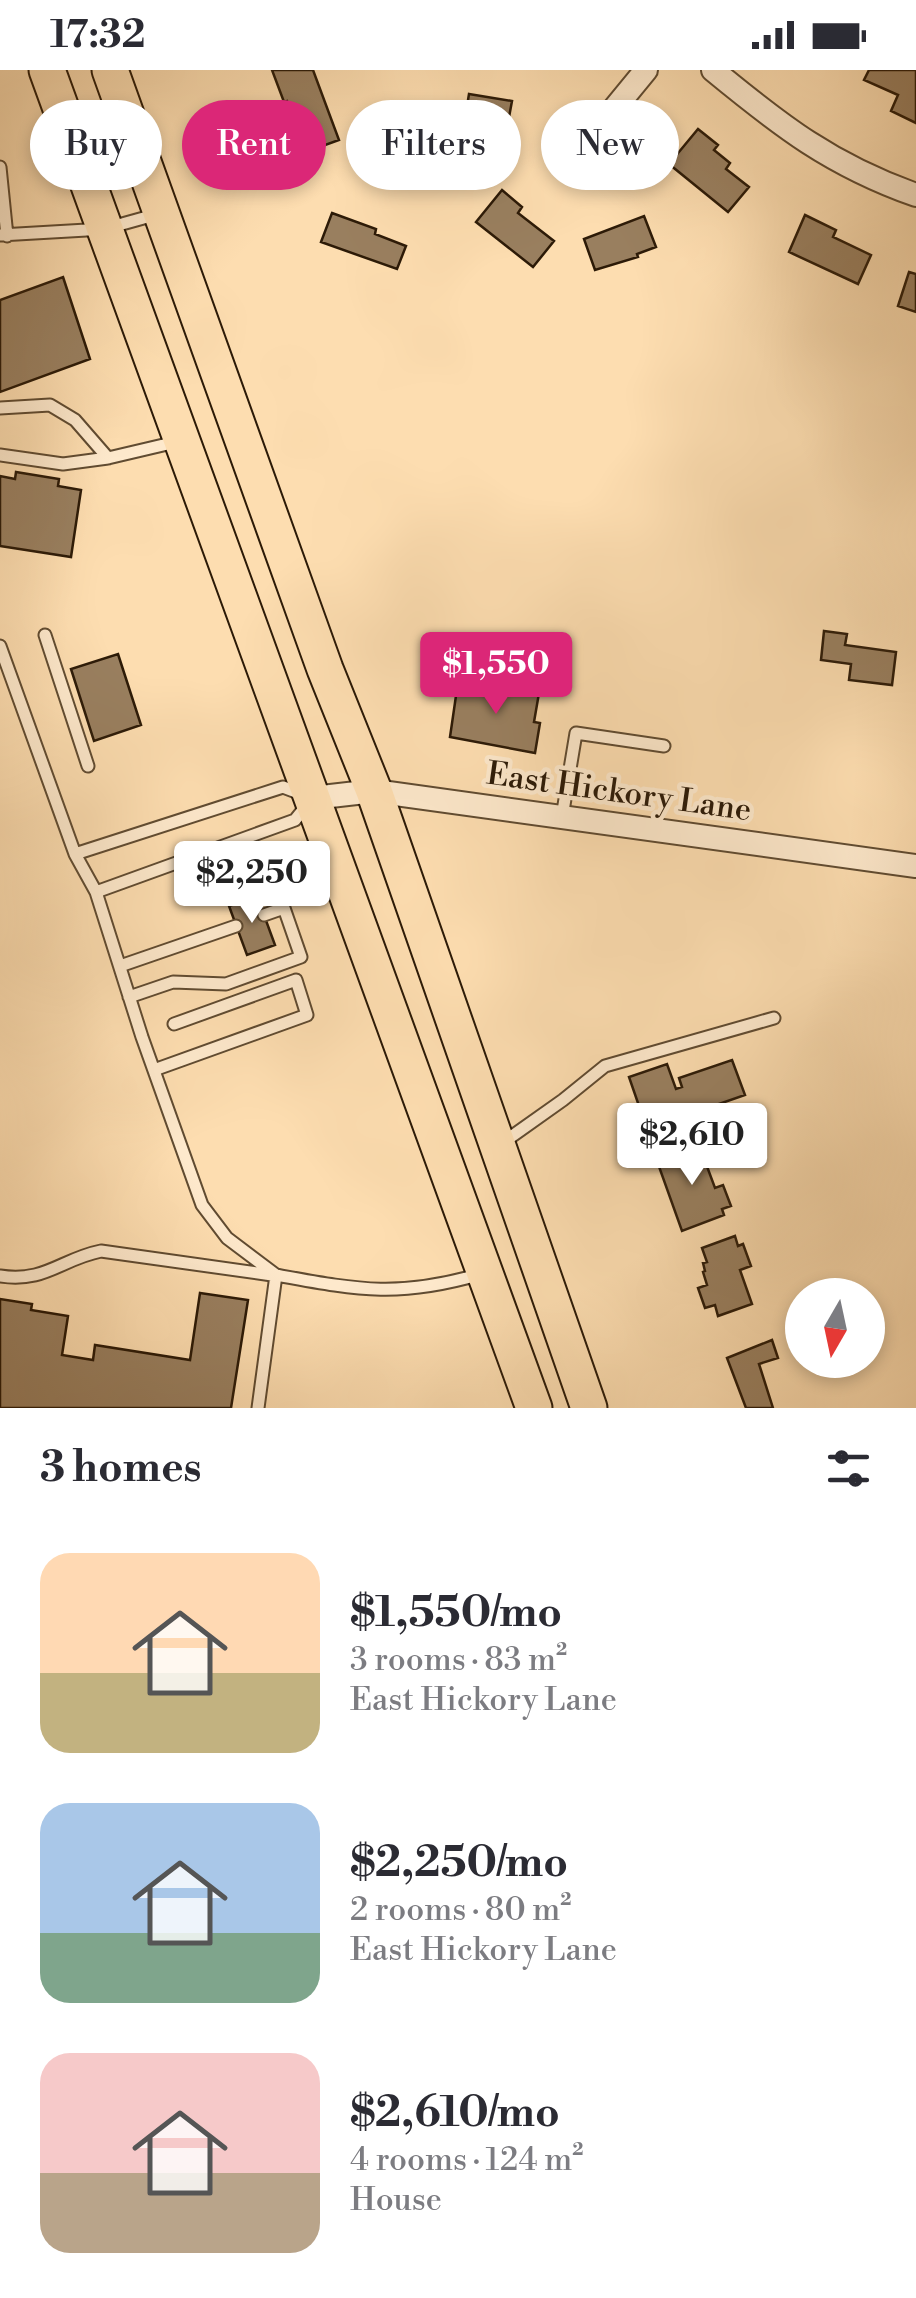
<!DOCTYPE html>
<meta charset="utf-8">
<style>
:root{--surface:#fff;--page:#f2f2f3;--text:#2b2b33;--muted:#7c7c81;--accent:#db2777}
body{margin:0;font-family:"Libre Bodoni",serif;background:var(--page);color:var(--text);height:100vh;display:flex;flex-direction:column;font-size:38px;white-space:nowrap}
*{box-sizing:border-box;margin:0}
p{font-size:32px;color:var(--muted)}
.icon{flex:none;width:55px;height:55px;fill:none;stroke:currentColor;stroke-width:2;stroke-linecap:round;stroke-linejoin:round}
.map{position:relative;height:1338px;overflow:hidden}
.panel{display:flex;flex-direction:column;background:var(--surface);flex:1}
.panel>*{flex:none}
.top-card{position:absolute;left:30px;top:30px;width:858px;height:90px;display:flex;gap:20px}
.needle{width:65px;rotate:189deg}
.controls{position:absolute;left:785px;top:1208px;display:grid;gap:20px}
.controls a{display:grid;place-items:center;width:100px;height:100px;border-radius:50%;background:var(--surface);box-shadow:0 5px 15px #0003;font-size:50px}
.price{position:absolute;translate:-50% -85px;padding:0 22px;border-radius:10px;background:#fff;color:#222;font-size:32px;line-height:65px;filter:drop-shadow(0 2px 5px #0008)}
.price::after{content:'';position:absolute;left:50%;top:60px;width:30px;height:22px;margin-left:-15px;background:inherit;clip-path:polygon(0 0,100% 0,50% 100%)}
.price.current{background:var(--accent);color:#fff}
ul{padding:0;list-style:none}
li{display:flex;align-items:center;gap:30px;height:250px;padding:0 40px}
li span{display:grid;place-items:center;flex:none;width:280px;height:200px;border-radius:30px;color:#555}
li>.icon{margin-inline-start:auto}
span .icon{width:120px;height:120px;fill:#fffc;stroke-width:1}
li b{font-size:42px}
h2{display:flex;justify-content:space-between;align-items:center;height:120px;padding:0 40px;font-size:42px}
.pill{padding:0 35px;border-radius:45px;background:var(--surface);box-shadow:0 5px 15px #0003;font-size:35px;line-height:90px}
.pill.current{background:var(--accent);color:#fff}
.status{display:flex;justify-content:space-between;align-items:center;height:70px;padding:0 50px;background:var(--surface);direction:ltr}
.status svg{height:28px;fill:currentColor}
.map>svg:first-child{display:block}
.building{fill:#997f5f;stroke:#2c1a07;stroke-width:2.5}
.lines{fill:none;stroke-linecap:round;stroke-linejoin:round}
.lane-casing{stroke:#604b31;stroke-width:15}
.street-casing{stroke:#604b31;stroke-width:26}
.primary-casing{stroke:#2c1a07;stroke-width:39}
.lane{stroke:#fee9cc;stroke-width:11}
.street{stroke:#fee9cc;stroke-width:22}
.primary{stroke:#fdddb0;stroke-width:35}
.labels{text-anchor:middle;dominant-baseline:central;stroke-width:9;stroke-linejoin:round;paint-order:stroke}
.street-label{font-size:32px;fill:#2c1a07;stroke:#fee9cc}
</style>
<div class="status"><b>17:32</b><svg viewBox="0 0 49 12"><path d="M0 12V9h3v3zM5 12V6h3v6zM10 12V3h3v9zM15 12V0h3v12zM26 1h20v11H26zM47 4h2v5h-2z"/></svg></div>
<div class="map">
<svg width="916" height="1338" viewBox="0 0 916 1338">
<rect width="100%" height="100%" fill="#fdddb0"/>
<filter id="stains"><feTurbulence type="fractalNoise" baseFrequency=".002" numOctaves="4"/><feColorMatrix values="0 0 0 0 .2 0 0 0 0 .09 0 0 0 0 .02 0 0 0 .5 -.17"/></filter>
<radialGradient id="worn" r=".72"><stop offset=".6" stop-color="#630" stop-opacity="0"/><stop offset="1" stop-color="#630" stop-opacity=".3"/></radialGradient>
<!-- building -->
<path class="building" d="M 272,0 L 313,0 L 339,70 L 306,82 L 287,31 L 284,32 Z
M 869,0 L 916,0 L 916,53 L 891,41 L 898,25 L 864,10 Z
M 469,24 L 512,31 L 507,58 L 501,57 L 494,97 L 458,91 Z
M 698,59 L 718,75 L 714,80 L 730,93 L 726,99 L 749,117 L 728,142 L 669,94 Z
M 502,120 L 522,137 L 518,143 L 554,171 L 533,197 L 476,152 Z
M 332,143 L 376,159 L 375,164 L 406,176 L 397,199 L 321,172 Z
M 805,145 L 836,160 L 833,167 L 871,185 L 858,214 L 789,182 Z
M 644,146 L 656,177 L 637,184 L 638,187 L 595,200 L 584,169 Z
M 909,202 L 916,204 L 916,242 L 898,236 Z
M 63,207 L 90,289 L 0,322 L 0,230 Z
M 16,402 L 59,409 L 58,416 L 81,420 L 71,487 L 0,476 L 0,406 L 15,409 Z
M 824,561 L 847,564 L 845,575 L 896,582 L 892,615 L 849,610 L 851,594 L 821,590 Z
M 118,584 L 141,655 L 94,671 L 71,599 Z
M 458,612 L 539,623 L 534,652 L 540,653 L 535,683 L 450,667 Z
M 257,826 L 275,875 L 247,885 L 229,836 Z
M 732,990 L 745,1025 L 647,1059 L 641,1044 L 636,1046 L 632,1035 L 638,1033 L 629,1007 L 667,994 L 676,1019 L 682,1017 L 679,1008 Z
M 699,1075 L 715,1118 L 723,1115 L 731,1136 L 722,1139 L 724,1145 L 682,1161 L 657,1091 Z
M 735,1166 L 738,1176 L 743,1174 L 751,1196 L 740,1200 L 752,1234 L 718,1246 L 715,1235 L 705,1238 L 698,1218 L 707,1215 L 703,1202 L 705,1201 L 703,1193 L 707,1192 L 702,1178 Z
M 200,1223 L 248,1230 L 231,1338 L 0,1338 L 0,1229 L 32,1234 L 31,1240 L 68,1246 L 62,1285 L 93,1290 L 95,1275 L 190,1290 Z
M 772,1270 L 778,1288 L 759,1294 L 773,1338 L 746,1338 L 727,1288 Z"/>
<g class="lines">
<defs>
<path id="lane" d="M 0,97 L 7,166
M 0,165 L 104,159 L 158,144
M 0,338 L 50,335 L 75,350 L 108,388
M 0,385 L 63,394 L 108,388 L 176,372
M 45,565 L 88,696
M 0,576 L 75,784 L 96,822 L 142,967 L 202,1135 L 227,1168 L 276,1205
M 562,747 L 576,663 L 664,676
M 75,784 L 283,717 L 304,725
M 96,822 L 295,750 L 307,735
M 120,896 L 236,856
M 129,927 L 173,912 L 226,914 L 301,887 L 284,838 L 264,845
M 154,1000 L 307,945 L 296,910 L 174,954
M 501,1074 L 563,1030 L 605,996 L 774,948
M 0,1206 C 45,1213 61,1189 101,1181 L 272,1205
M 258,1338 L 276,1205 C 359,1220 398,1228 481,1204"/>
<path id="street" d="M 713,0 C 781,56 831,95 916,125
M 582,78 L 646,0
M 313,728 L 374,721 L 916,796"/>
<path id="primary" d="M 47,0 L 534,1338
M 110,0 L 325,599 L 374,721 L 589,1338"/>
</defs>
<!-- lane casing -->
<use href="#lane" class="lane-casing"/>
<!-- street casing -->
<use href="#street" class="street-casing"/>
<!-- primary casing -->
<use href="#primary" class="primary-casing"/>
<!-- lane -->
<use href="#lane" class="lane"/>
<!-- street -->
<use href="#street" class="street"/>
<!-- primary -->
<use href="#primary" class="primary"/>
</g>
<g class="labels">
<!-- street labels -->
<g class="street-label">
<text transform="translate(619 722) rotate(8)">East Hickory Lane</text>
</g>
</g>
<rect width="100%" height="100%" filter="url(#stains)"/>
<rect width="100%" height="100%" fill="url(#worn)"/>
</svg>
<div class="controls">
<a><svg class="needle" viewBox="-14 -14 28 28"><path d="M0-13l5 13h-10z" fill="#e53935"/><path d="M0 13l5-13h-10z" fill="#7c7c81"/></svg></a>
</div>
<b class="price current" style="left:496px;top:647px">$1,550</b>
<b class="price" style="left:252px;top:856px">$2,250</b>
<b class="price" style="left:692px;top:1118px">$2,610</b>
<div class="top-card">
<a class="pill">Buy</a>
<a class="pill current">Rent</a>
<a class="pill">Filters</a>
<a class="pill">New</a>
</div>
</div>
<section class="panel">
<h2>3 homes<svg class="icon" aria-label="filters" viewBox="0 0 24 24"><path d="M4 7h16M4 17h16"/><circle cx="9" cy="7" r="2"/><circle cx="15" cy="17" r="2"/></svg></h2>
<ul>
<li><span style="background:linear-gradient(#ffd9b3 60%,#c2b280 0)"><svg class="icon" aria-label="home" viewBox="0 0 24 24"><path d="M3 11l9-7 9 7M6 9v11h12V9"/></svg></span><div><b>$1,550/mo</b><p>3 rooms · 83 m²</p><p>East Hickory Lane</p></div></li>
<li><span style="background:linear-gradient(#a9c7e8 65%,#7fa58c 0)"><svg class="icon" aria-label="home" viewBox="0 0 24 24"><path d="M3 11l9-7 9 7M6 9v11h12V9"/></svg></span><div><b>$2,250/mo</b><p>2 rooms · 80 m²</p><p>East Hickory Lane</p></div></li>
<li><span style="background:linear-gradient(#f6c9c9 60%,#b9a48a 0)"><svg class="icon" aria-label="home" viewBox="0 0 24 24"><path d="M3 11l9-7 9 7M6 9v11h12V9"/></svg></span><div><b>$2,610/mo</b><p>4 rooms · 124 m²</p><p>House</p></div></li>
</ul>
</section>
